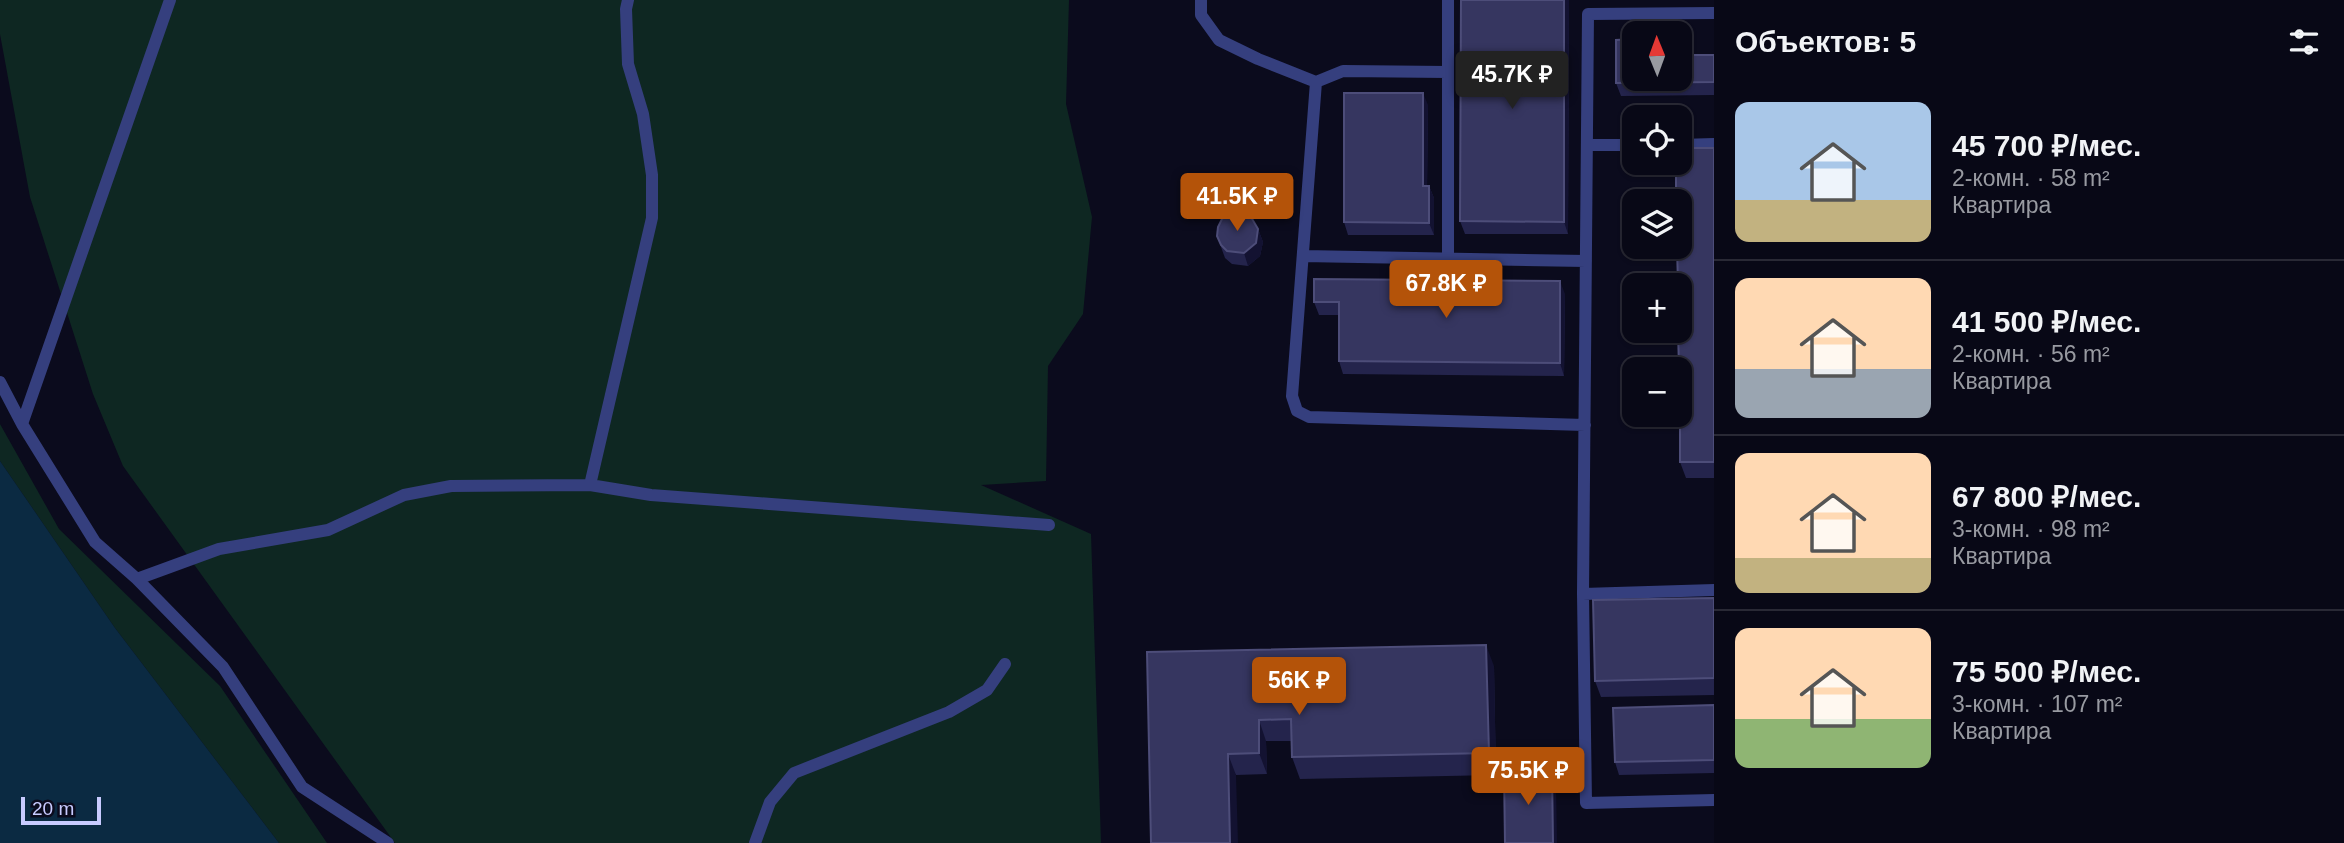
<!DOCTYPE html>
<html lang="ru">
<meta charset="utf-8">
<style>
:root{--surface:#080816;--page:#161623;--text:#f1f3f6;--muted:#989aa1;--line:#292935;--accent:#b45309}
body{margin:0;font-family:Helvetica,sans-serif;background:var(--page);color:var(--text);height:100vh;display:flex;flex-direction:column;font-size:26px;white-space:nowrap}
*{box-sizing:border-box;margin:0}
p{font-size:23px;color:var(--muted)}
.icon{flex:none;width:38px;height:38px;fill:none;stroke:currentColor;stroke-width:2;stroke-linecap:round;stroke-linejoin:round}
.map{position:relative;flex:1;overflow:hidden}
.side{display:flex;flex-direction:column;background:var(--surface);width:630px}
.side>*{flex:none}
.needle{width:46px;rotate:359deg}
.fabs{position:absolute;left:1622px;top:21px;display:grid;gap:14px}
.fabs a{display:grid;place-items:center;width:70px;height:70px;border-radius:14px;background:var(--surface);box-shadow:0 2px 5px #0004,0 0 0 2px var(--line);font-size:35px}
.scale{position:absolute;left:21px;bottom:18px;width:80px;box-sizing:border-box;padding-left:7px;border:4px solid #c8cbff;border-top:0;font-size:19px;line-height:24px;white-space:nowrap;color:#c8cbff;-webkit-text-stroke:5px #0b0b1d;paint-order:stroke}
.price{position:absolute;translate:-50% -60px;padding:0 16px;border-radius:7px;background:var(--accent);color:#fff;font-size:23px;line-height:46px;filter:drop-shadow(0 2px 4px #0008)}
.price::after{content:'';position:absolute;left:50%;top:42px;width:21px;height:16px;margin-left:-10px;background:inherit;clip-path:polygon(0 0,100% 0,50% 100%)}
.price.active{background:#222;color:#fff}
ul{padding:0;list-style:none}
li{display:flex;align-items:center;gap:21px;height:175px;padding:0 21px}
li+li{border-top:2px solid var(--line)}
li span{display:grid;place-items:center;flex:none;width:196px;height:140px;border-radius:14px;color:#555}
li>.icon{margin-inline-start:auto}
span .icon{width:84px;height:84px;fill:#fffc;stroke-width:1}
li b{font-size:30px}
h2{display:flex;justify-content:space-between;align-items:center;height:84px;padding:0 21px;font-size:30px}
main{display:flex;flex:1;min-height:0}
.map>svg:first-child{display:block}
.green{fill:#0e2722}
.water{fill:#0b2a42}
.lines{fill:none;stroke-linecap:round;stroke-linejoin:round}
.lane{stroke:#353f7e;stroke-width:12}
.wall{fill:#24244c}
.shaded-wall{fill:#131231}
.building{fill:#363660;stroke:#4d4d79;stroke-width:2}
</style>
<main>
<div class="map">
<svg width="1714" height="843" viewBox="0 0 1714 843">
<rect width="100%" height="100%" fill="#0b0b1d"/>
<!-- green -->
<path class="green" d="M 0,0 L 1069,0 L 1066,104 L 1092,217 L 1083,314 L 1048,366 L 1046,481 L 981,485 L 1091,534 L 1101,843 L 395,843 L 123,466 L 93,394 L 30,197 L 0,34 Z
M 0,424 L 59,529 L 220,686 L 327,843 L 279,843 L 115,628 L 0,461 Z"/>
<!-- water -->
<path class="water" d="M 0,461 L 115,628 L 279,843 L 0,843 Z"/>
<g class="lines">
<!-- lane -->
<path class="lane" d="M 1201,0 L 1201,15 L 1219,40 L 1258,59 L 1316,82 L 1292,396 L 1297,411 L 1309,417 L 1585,425
M 1714,13 L 1588,14 L 1583,594 L 1714,590
M 1316,82 L 1343,71 L 1448,72
M 1587,145 L 1634,145
M 1680,145 L 1714,144
M 1303,256 L 1586,261
M 1448,259 L 1448,0
M 0,382 L 22,424 L 95,542 L 137,579
M 22,424 L 170,0
M 590,485 L 652,218 L 652,175 L 643,114 L 628,64 L 626,9 L 628,0
M 1583,594 L 1586,803 L 1714,800
M 388,843 L 302,787 L 223,667 L 137,579 L 219,549 L 328,530 L 404,495 L 451,486 L 590,485 L 651,495 L 1049,525
M 755,843 L 770,802 L 794,773 L 949,712 L 987,690 L 1005,664"/>
</g>
<!-- wall -->
<path class="wall" d="M 1569,0 L 1568,234 L 1465,234 L 1460,221 Z
M 1694,51 L 1694,55 L 1714,55 L 1714,95 L 1621,96 L 1616,83 Z
M 1428,105 L 1427,186 L 1429,186 L 1434,198 L 1434,235 L 1348,235 L 1344,222 Z
M 1714,148 L 1714,478 L 1686,478 L 1680,462 Z
M 1258,229 L 1263,242 L 1260,256 L 1248,266 L 1232,264 L 1225,258 L 1217,236 Z
M 1565,294 L 1564,376 L 1343,374 L 1339,361 L 1339,315 L 1319,315 L 1314,302 Z
M 1714,598 L 1714,695 L 1601,697 L 1595,681 Z
M 1147,652 L 1494,666 L 1496,775 L 1300,779 L 1292,757 L 1292,741 L 1266,741 L 1267,774 L 1236,775 Z
M 1714,705 L 1714,773 L 1619,775 L 1615,762 Z"/>
<!-- shaded-wall -->
<path class="shaded-wall" d="M 1564,0 L 1569,0 L 1568,234 L 1564,222 Z
M 1689,38 L 1694,51 L 1694,68 L 1690,55 Z
M 1423,93 L 1428,105 L 1427,198 L 1423,186 Z
M 1429,186 L 1434,198 L 1434,235 L 1429,223 Z
M 1258,229 L 1263,242 L 1260,256 L 1248,266 L 1244,253 Z
M 1560,281 L 1565,294 L 1564,376 L 1560,363 Z
M 1486,645 L 1494,666 L 1496,775 L 1489,753 Z
M 1259,720 L 1266,741 L 1267,774 L 1259,753 Z
M 1228,754 L 1236,775 L 1238,843 L 1230,843 Z
M 1552,771 L 1556,783 L 1557,843 L 1553,843 Z"/>
<!-- building -->
<path class="building" d="M 1461,0 L 1564,0 L 1564,222 L 1460,221 Z
M 1680,38 L 1689,38 L 1690,55 L 1714,55 L 1714,82 L 1616,83 L 1616,40 L 1634,39 L 1634,79 L 1680,79 Z
M 1344,93 L 1423,93 L 1423,186 L 1429,186 L 1429,223 L 1344,222 Z
M 1680,148 L 1714,148 L 1714,462 L 1680,462 L 1680,369 L 1679,369 L 1678,331 L 1680,331 L 1680,285 L 1678,285 L 1677,247 L 1680,247 L 1680,201 L 1676,201 L 1676,163 L 1680,163 Z
M 1238,212 L 1251,217 L 1258,229 L 1256,243 L 1244,253 L 1227,251 L 1221,245 L 1217,236 L 1218,227 L 1222,219 L 1229,214 Z
M 1314,279 L 1560,281 L 1560,363 L 1339,361 L 1339,302 L 1314,302 Z
M 1714,598 L 1714,678 L 1595,681 L 1593,600 Z
M 1486,645 L 1489,753 L 1292,757 L 1291,719 L 1259,720 L 1259,753 L 1228,754 L 1230,843 L 1151,843 L 1147,652 Z
M 1714,705 L 1714,760 L 1615,762 L 1613,708 Z
M 1504,771 L 1552,771 L 1553,843 L 1505,843 Z"/>
</svg>
<div class="fabs">
<a><svg class="needle" viewBox="-14 -14 28 28"><path d="M0-13l5 13h-10z" fill="#e53935"/><path d="M0 13l5-13h-10z" fill="#989aa1"/></svg></a>
<a><svg class="icon" aria-label="locate" viewBox="0 0 24 24"><circle cx="12" cy="12" r="6"/><path d="M12 2v4M12 18v4M2 12h4M18 12h4"/></svg></a>
<a><svg class="icon" aria-label="layers" viewBox="0 0 24 24"><path d="M12 4l9 5-9 5-9-5zM3 14l9 5 9-5"/></svg></a>
<a>+</a>
<a>−</a>
</div>
<div class="scale">20 m</div>
<b class="price active" style="left:1512px;top:111px">45.7K ₽</b>
<b class="price" style="left:1237px;top:233px">41.5K ₽</b>
<b class="price" style="left:1446px;top:320px">67.8K ₽</b>
<b class="price" style="left:1299px;top:717px">56K ₽</b>
<b class="price" style="left:1528px;top:807px">75.5K ₽</b>
</div>
<section class="side">
<h2>Объектов: 5<svg class="icon" aria-label="filters" viewBox="0 0 24 24"><path d="M4 7h16M4 17h16"/><circle cx="9" cy="7" r="2"/><circle cx="15" cy="17" r="2"/></svg></h2>
<ul>
<li><span style="background:linear-gradient(#a9c7e8 70%,#c2b280 0)"><svg class="icon" aria-label="home" viewBox="0 0 24 24"><path d="M3 11l9-7 9 7M6 9v11h12V9"/></svg></span><div><b>45 700 ₽/мес.</b><p>2-комн. · 58 m²</p><p>Квартира</p></div></li>
<li><span style="background:linear-gradient(#ffd9b3 65%,#9aa5b1 0)"><svg class="icon" aria-label="home" viewBox="0 0 24 24"><path d="M3 11l9-7 9 7M6 9v11h12V9"/></svg></span><div><b>41 500 ₽/мес.</b><p>2-комн. · 56 m²</p><p>Квартира</p></div></li>
<li><span style="background:linear-gradient(#ffd9b3 75%,#c2b280 0)"><svg class="icon" aria-label="home" viewBox="0 0 24 24"><path d="M3 11l9-7 9 7M6 9v11h12V9"/></svg></span><div><b>67 800 ₽/мес.</b><p>3-комн. · 98 m²</p><p>Квартира</p></div></li>
<li><span style="background:linear-gradient(#ffd9b3 65%,#8fb573 0)"><svg class="icon" aria-label="home" viewBox="0 0 24 24"><path d="M3 11l9-7 9 7M6 9v11h12V9"/></svg></span><div><b>75 500 ₽/мес.</b><p>3-комн. · 107 m²</p><p>Квартира</p></div></li>
</ul>
</section>
</main>
